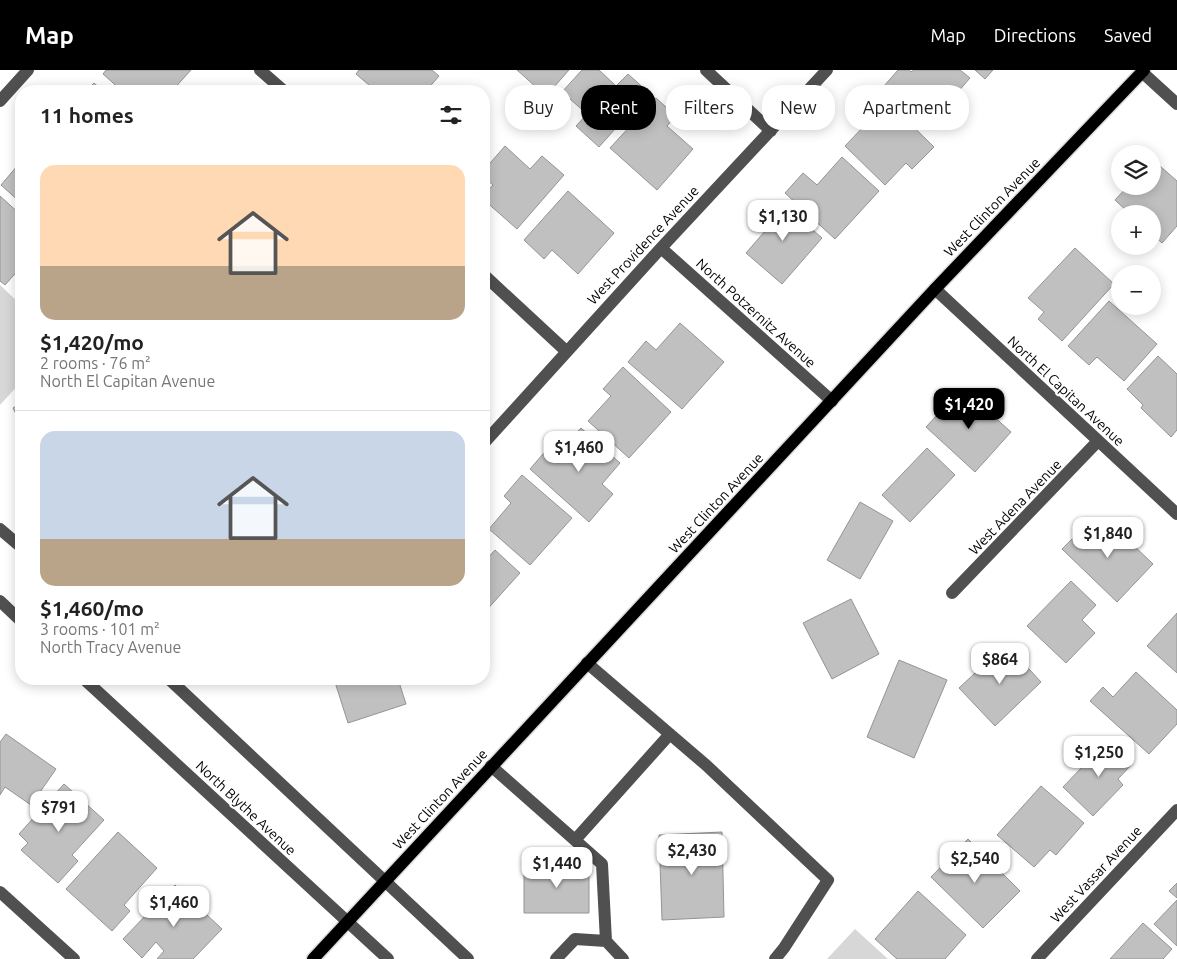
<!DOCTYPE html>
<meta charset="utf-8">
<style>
:root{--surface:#fff;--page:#f2f2f2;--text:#222;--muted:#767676;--line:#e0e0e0;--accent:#000}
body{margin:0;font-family:Ubuntu,sans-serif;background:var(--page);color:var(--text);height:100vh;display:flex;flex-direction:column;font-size:19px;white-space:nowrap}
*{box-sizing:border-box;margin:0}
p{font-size:16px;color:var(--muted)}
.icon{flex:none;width:28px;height:28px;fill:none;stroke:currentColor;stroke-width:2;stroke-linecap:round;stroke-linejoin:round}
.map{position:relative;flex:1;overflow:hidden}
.details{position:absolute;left:15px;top:15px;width:475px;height:600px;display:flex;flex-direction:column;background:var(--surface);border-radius:20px;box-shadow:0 2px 12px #0003}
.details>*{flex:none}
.guide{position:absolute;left:505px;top:15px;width:475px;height:45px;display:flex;gap:10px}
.buttons{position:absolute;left:1111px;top:75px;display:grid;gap:10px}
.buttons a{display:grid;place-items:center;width:50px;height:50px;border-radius:50%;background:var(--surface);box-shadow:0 2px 12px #0003;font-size:25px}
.price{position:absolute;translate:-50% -42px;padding:0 11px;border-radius:10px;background:#fff;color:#222;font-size:16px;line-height:32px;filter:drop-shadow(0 1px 2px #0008)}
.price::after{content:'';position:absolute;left:50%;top:30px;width:15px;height:11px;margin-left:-8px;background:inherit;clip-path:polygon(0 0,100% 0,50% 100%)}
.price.active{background:var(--accent);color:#fff}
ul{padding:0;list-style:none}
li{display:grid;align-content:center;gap:10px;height:265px;padding:0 25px}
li+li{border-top:1px solid var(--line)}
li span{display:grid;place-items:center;height:155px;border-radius:15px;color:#555}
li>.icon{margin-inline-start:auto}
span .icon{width:90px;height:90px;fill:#fffc;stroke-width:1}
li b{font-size:21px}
h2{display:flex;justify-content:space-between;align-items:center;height:60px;padding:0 25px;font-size:21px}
.tag{padding:0 18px;border-radius:20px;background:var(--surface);box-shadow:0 2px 12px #0003;font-size:18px;line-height:45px}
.tag.active{background:var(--accent);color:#fff}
header{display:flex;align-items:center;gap:30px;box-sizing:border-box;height:70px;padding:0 25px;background:var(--accent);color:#fff}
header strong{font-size:24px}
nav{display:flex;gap:28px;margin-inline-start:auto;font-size:18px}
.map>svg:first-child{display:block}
.green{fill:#d7d7d7}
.building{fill:#c0c0c0;stroke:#949494}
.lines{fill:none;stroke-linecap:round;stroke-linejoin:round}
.major-casing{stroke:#dbdbdb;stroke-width:15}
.minor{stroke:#505050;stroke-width:12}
.major{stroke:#000;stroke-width:12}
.labels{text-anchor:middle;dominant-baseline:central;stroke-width:4.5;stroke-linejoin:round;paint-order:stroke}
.street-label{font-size:14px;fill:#000;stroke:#fff}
</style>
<header>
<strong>Map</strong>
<nav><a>Map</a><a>Directions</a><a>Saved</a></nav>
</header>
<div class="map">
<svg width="1177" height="889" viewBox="0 0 1177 889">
<rect width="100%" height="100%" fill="#fff"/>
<!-- green -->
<path class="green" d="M 0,215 L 21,235 L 21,312 L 0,335 Z
M 855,859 L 888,889 L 827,889 Z"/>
<!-- building -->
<path class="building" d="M 106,0 L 191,0 L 172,21 L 122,21 L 103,4 Z
M 359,0 L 432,0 L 439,6 L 426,21 L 376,21 L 356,4 Z
M 517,0 L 569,0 L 546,26 Z
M 582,0 L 599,0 L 616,16 L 628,4 L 648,22 L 599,77 L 576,56 L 587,44 L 562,22 Z
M 898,0 L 909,0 L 911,2 L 914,0 L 960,0 L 970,8 L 928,56 L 884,16 Z
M 975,0 L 993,0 L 985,9 Z
M 94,13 L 103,21 L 86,21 Z
M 878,22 L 934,77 L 912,99 L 906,93 L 885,115 L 845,76 L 867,53 L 857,43 Z
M 656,28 L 676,46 L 667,56 L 693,79 L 657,120 L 610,78 Z
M 505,76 L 530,99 L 542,86 L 564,105 L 517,159 L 484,130 L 484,125 L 493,115 L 484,107 L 484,100 Z
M 842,87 L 879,121 L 835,169 L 785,123 L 803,103 L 817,115 Z
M 1152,89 L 1177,111 L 1177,156 L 1162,173 L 1152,164 L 1152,144 L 1130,144 L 1115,130 L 1128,116 L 1152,116 Z
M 18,95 L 21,97 L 21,133 L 1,115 Z
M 568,121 L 614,163 L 578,204 L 552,180 L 544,189 L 524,170 Z
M 0,126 L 21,145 L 21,197 L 5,215 L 0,211 Z
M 779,130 L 822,168 L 782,214 L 746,183 L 766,160 L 758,153 Z
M 1075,178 L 1114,214 L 1062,271 L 1038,249 L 1044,242 L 1028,228 Z
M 1109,231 L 1157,274 L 1124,311 L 1097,287 L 1089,295 L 1068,276 Z
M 680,253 L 724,292 L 682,339 L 628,292 L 646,271 L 656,280 Z
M 1158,286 L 1177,304 L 1177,360 L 1171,367 L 1141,338 L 1143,335 L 1127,319 Z
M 623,297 L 671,342 L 629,388 L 588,351 L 611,326 L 603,319 Z
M 962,318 L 1011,362 L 975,402 L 926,357 Z
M 21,333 L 21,354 L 13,338 Z
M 581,358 L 620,393 L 602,414 L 613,424 L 589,452 L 530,399 L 549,377 L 557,384 Z
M 927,378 L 955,405 L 910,452 L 882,425 Z
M 522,405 L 572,448 L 530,495 L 489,459 L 511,433 L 504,426 Z
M 860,432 L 893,451 L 860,509 L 827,490 Z
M 1105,448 L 1153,494 L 1117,532 L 1062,479 L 1083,458 L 1089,465 Z
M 495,480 L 520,503 L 484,543 L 484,492 Z
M 1071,511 L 1096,535 L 1082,550 L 1095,563 L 1066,593 L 1027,556 Z
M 851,529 L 879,584 L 832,609 L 803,553 Z
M 1177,543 L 1177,603 L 1147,576 Z
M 1006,574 L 1041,612 L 995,656 L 959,618 Z
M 899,590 L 947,610 L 914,688 L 867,667 Z
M 1136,602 L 1177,640 L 1177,654 L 1149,684 L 1090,631 L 1103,617 L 1113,627 Z
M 334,609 L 398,609 L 406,634 L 348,653 Z
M 6,664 L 56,699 L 31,735 L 5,717 L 0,725 L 0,672 Z
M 1108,670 L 1132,694 L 1118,709 L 1123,715 L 1093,746 L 1063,717 Z
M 64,714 L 104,750 L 72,785 L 78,791 L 58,813 L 21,780 L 28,773 L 19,764 Z
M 1041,716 L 1084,753 L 1056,785 L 1050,780 L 1034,797 L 997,765 Z
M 118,762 L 157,798 L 124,835 L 130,841 L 112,861 L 66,819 Z
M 722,762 L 724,847 L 662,850 L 659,765 Z
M 968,769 L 1020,821 L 983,858 L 931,807 Z
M 589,794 L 589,843 L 524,843 L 524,795 Z
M 1177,813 L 1177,828 L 1169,821 Z
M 175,815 L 222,859 L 193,889 L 157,889 L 164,881 L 156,872 L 142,888 L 123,869 Z
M 918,821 L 966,865 L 945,889 L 897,889 L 875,869 Z
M 1177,830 L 1177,876 L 1154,854 Z
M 1143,853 L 1172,879 L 1163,889 L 1110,889 Z"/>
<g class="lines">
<defs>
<path id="major" d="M 313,889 L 935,219 L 1144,0"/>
</defs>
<!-- major casing -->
<use href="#major" class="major-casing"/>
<!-- minor -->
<path class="minor" d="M 260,0 L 284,21
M 706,0 L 771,61
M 1142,2 L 1177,34
M 0,31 L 28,0
M 661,178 L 832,331
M 484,205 L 566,281
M 935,219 L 1177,444
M 484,373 L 661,178 L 827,0
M 0,459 L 21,477
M 952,523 L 1098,371
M 0,531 L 21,551
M 587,593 L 706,695 L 828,810 L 784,878 L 775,889
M 84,609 L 388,889
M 169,609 L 468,889
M 491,696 L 602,794 L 606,871
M 575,770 L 670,664
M 0,822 L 74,889
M 556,889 L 575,869 L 606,871 L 623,889
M 1037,889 L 1177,740"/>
<!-- major -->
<use href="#major" class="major"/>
</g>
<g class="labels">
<!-- street labels -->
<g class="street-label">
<text transform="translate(992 137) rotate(-46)">West Clinton Avenue</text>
<text transform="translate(643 175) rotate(-47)">West Providence Avenue</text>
<text transform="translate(756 243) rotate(42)">North Potzernitz Avenue</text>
<text transform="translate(1066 321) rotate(43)">North El Capitan Avenue</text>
<text transform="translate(716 433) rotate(-47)">West Clinton Avenue</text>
<text transform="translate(1015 437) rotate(-46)">West Adena Avenue</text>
<text transform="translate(440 729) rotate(-47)">West Clinton Avenue</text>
<text transform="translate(246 738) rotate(43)">North Blythe Avenue</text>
<text transform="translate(1096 804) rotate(-47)">West Vassar Avenue</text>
</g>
</g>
</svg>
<div class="buttons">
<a><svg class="icon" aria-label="layers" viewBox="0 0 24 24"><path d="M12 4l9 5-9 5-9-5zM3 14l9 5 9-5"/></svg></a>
<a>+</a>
<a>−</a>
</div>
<b class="price" style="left:783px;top:172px">$1,130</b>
<b class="price active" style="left:969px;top:360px">$1,420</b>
<b class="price" style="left:579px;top:403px">$1,460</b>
<b class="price" style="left:1108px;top:489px">$1,840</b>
<b class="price" style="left:1000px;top:615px">$864</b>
<b class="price" style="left:1099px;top:708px">$1,250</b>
<b class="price" style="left:59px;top:763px">$791</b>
<b class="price" style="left:692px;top:806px">$2,430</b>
<b class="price" style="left:975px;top:814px">$2,540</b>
<b class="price" style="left:557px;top:819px">$1,440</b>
<b class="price" style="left:174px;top:858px">$1,460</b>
<div class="guide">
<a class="tag">Buy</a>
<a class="tag active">Rent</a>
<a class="tag">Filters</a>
<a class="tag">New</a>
<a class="tag">Apartment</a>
</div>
<section class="details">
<h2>11 homes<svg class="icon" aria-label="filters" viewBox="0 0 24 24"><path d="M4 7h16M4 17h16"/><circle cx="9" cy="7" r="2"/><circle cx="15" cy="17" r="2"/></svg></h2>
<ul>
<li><span style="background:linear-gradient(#ffd9b3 65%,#b9a48a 0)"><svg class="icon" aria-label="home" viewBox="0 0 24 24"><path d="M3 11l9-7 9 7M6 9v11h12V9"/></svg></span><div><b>$1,420/mo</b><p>2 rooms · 76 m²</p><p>North El Capitan Avenue</p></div></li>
<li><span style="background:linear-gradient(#c9d6e8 70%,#b9a48a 0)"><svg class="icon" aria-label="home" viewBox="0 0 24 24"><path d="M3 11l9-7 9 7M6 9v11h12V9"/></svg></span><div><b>$1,460/mo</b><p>3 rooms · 101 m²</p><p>North Tracy Avenue</p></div></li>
</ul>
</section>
</div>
